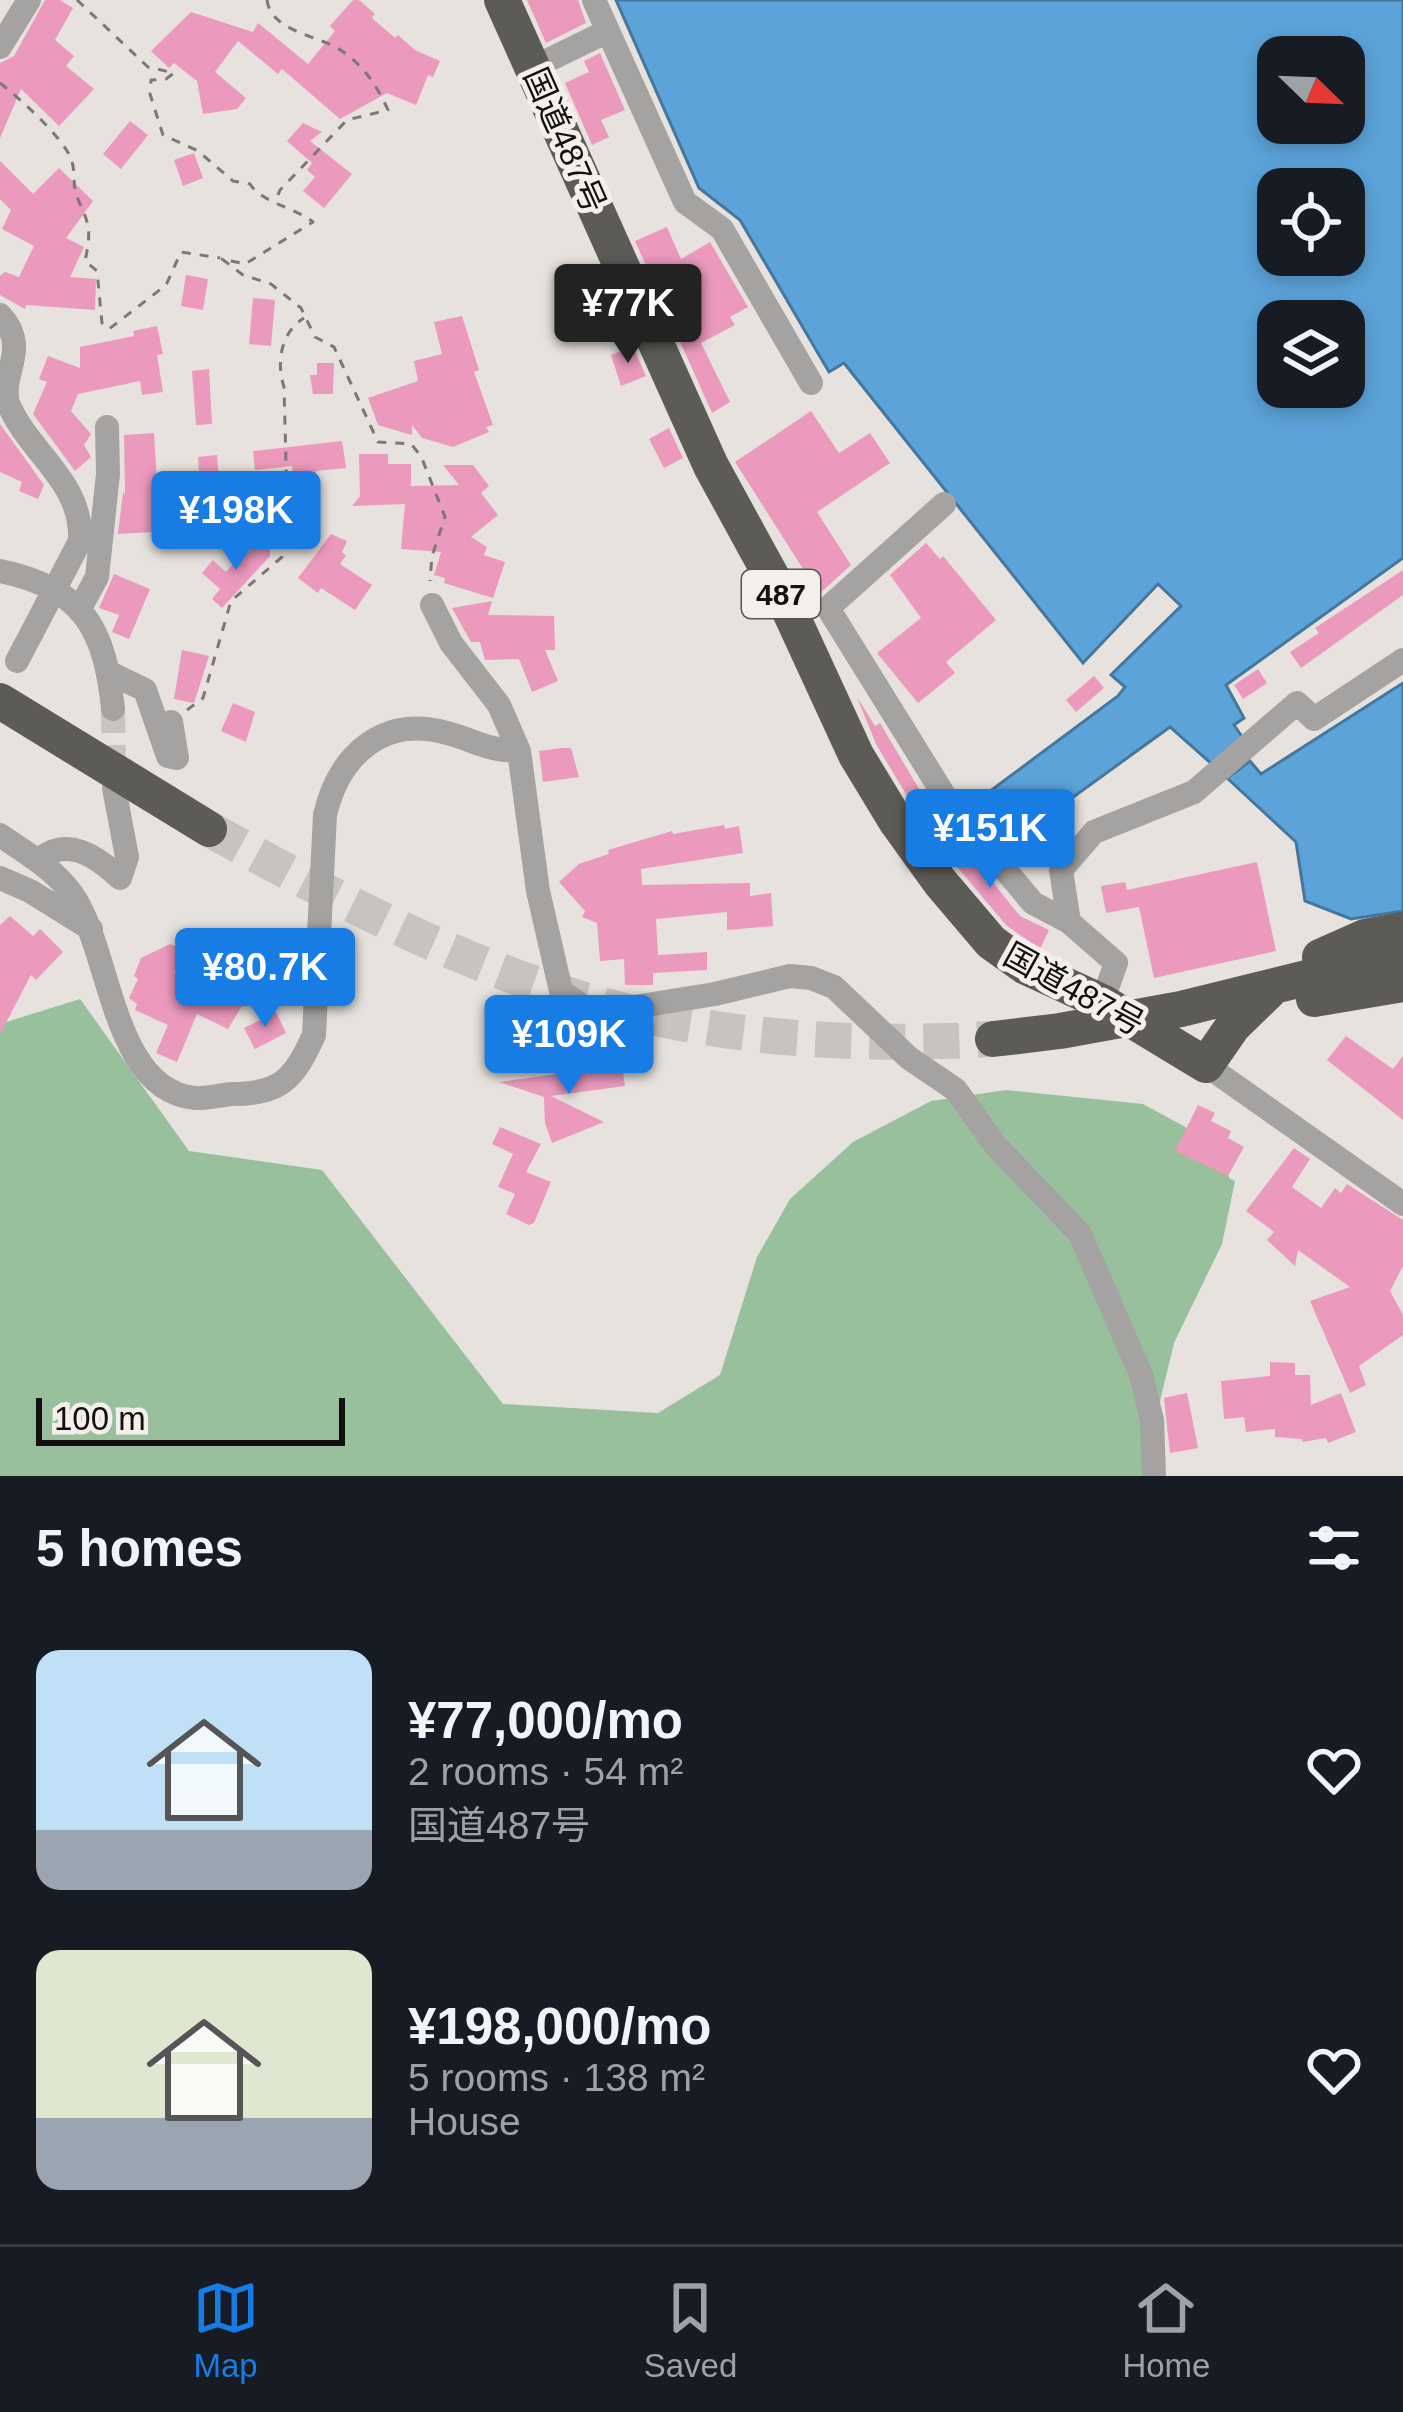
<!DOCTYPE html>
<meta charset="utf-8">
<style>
:root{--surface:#171b24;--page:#20242c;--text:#f1f3f6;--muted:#9ea1a6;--line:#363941;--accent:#177de5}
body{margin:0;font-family:Helvetica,"Noto Sans JP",sans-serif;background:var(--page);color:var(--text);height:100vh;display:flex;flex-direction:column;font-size:45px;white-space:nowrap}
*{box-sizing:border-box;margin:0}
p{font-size:39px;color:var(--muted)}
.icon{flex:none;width:66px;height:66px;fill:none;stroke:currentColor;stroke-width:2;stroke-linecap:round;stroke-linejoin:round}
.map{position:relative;height:1476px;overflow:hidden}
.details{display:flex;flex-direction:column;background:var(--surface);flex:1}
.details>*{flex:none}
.needle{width:78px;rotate:113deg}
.fabs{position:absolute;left:1257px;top:36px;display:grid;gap:24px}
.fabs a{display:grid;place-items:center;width:108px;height:108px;border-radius:24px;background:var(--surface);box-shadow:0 6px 18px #0003;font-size:60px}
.scale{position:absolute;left:36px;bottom:30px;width:309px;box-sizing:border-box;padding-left:12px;border:6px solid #131110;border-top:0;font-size:33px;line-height:42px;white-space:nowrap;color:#131110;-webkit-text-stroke:9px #f4efeb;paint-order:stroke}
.price{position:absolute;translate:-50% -102px;padding:0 27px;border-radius:12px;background:var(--accent);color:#fff;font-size:39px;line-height:78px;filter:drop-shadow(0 3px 6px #0008)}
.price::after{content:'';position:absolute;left:50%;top:72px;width:36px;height:27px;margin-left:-18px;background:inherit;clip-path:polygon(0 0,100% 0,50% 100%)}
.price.active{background:#222;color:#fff}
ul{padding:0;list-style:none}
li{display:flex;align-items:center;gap:36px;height:300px;padding:0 36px}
li span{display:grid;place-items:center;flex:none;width:336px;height:240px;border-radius:24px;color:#555}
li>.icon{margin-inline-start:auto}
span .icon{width:144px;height:144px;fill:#fffc;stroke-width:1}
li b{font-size:51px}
h2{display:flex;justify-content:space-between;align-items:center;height:144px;padding:0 36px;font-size:51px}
.tab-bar{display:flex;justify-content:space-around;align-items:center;height:168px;border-top:3px solid var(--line);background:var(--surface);font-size:33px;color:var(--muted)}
.tab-bar a{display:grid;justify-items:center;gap:6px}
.tab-bar .active{color:var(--accent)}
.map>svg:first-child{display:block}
.green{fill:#98c09c}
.water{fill:#5ba3d9;stroke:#45779d;stroke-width:3;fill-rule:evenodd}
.building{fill:#eb99bd}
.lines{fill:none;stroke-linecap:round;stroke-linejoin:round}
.minor-tunnel{stroke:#c7c3bf;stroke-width:24;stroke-dasharray:24 12;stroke-linecap:butt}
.highway-tunnel{stroke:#c7c3bf;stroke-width:36;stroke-dasharray:36 18;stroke-linecap:butt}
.path{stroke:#7c7876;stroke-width:3;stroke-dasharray:9 9;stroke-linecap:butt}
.minor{stroke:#a4a3a1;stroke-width:24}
.highway{stroke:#5d5b56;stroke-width:36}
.labels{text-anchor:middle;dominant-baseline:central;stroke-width:10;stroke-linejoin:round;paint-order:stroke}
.shield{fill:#f4efeb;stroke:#565452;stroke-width:3}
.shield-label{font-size:30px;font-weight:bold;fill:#131110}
.street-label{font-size:33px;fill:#131110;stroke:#f4efeb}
</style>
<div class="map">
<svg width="1403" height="1476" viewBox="0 0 1403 1476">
<rect width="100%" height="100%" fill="#e7e2de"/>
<!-- green -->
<path class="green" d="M 80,999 L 189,1151 L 322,1170 L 503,1404 L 658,1413 L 720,1375 L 757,1257 L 790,1199 L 853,1142 L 931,1101 L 1006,1090 L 1143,1104 L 1211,1141 L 1230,1179 L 1235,1181 L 1222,1244 L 1174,1343 L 1142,1476 L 0,1476 L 0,1024 Z"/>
<!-- water -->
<path class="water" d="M 616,0 L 1403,0 L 1403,558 L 1226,685 L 1244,718 L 1234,725 L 1245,741 L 1214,766 L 1170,727 L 1000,850 L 966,809 L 1118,696 L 1125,687 L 1111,675 L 1181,606 L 1158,584 L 1083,663 L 844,363 L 829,372 L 740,220 L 699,188 ZM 1278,57 L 1344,57 L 1344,123 L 1278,123 ZM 1278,189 L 1344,189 L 1344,255 L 1278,255 ZM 1278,321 L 1344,321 L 1344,387 L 1278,387 Z
M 1403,683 L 1403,911 L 1351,919 L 1305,901 L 1296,842 L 1227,778 L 1250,761 L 1261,774 Z"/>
<!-- building -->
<path class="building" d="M 45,0 L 60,0 L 73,8 L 55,40 L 74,56 L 66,66 L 94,89 L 59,126 L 21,89 L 0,138 L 0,63 L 14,56 Z
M 353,0 L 359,0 L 375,14 L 372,18 L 395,38 L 398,35 L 415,50 L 440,61 L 433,77 L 428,75 L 416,105 L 387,93 L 340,119 L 282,69 L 278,74 L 238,41 L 215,72 L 246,98 L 237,109 L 203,114 L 197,81 L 174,63 L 169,68 L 151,51 L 191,12 L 253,32 L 258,23 L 308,64 L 335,31 L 330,26 Z
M 527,0 L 578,0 L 586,23 L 546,43 Z
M 600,53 L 625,110 L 601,120 L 609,137 L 592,145 L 565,83 L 589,72 L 584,61 Z
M 130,121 L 148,135 L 121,169 L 103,154 Z
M 303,123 L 322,132 L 310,141 L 352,174 L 324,208 L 303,191 L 315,177 L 307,170 L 312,163 L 287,141 Z
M 194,153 L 203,178 L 183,186 L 174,160 Z
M 0,161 L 33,194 L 59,168 L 93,201 L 66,238 L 84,247 L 70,277 L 96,279 L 95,310 L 26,305 L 25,309 L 0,295 L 0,276 L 5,272 L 19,277 L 34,246 L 2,229 L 11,210 L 0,199 Z
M 667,227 L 681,259 L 710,242 L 748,307 L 730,317 L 735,325 L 701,343 L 730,402 L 712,413 L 635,241 Z
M 186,275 L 208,279 L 203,310 L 181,306 Z
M 253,298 L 275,300 L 271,346 L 249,344 Z
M 462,316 L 479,370 L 474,372 L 493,425 L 486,427 L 489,432 L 453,447 L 422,438 L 412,425 L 412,435 L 378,425 L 368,398 L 418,381 L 414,361 L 442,354 L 434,322 Z
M 157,326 L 163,354 L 157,355 L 163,392 L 142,395 L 140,381 L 78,394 L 71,411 L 91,434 L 84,445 L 91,457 L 75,471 L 33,414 L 47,382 L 39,379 L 48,356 L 80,368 L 80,347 L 134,336 L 133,331 Z
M 633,346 L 646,376 L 621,386 L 611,355 Z
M 317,363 L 334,363 L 333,394 L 313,394 L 310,375 L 317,375 Z
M 209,369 L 212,424 L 196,425 L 192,371 Z
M 811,411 L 839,453 L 870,433 L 890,463 L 817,512 L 851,565 L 819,594 L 735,462 Z
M 0,424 L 44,485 L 38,499 L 19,491 L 22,482 L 0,472 Z
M 669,428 L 683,458 L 664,468 L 649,439 Z
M 154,433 L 158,498 L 153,499 L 155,532 L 118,534 L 123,492 L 125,495 L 124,435 Z
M 342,441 L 346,468 L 316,471 L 320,510 L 298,512 L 292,466 L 255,470 L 253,451 Z
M 359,454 L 388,454 L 388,464 L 411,464 L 411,486 L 459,485 L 443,465 L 473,465 L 489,486 L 481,493 L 498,515 L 471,537 L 487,547 L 484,555 L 505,562 L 493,598 L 444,583 L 445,578 L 434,575 L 441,552 L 401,549 L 405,504 L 352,506 L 360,496 Z
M 217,455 L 220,500 L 201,503 L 198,457 Z
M 331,534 L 347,541 L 342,552 L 346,556 L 340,564 L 372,585 L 355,610 L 321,588 L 318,593 L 298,578 Z
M 258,540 L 270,550 L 270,556 L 222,608 L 212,599 L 220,589 L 202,573 L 213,560 L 226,572 L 234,563 L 238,566 Z
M 926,543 L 940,559 L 943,556 L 996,620 L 946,662 L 955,673 L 918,703 L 877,653 L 921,618 L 890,575 Z
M 1403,570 L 1403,595 L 1301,668 L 1290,652 L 1319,633 L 1315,628 Z
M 114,574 L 150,589 L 129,639 L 112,632 L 119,615 L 99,608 Z
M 492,601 L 488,615 L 554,616 L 555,650 L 545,650 L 558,681 L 532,692 L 519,659 L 485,660 L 480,642 L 471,642 L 452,608 Z
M 182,650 L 209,656 L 194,703 L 174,699 Z
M 1258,669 L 1267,683 L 1243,699 L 1234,685 Z
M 1094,676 L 1104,688 L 1076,712 L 1066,700 Z
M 857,697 L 875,726 L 880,723 L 922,794 L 910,801 L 876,744 Z
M 233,703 L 255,712 L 246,742 L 221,731 Z
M 562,748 L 571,748 L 579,777 L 543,782 L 539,751 Z
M 724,825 L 725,829 L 739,826 L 743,853 L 641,869 L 642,885 L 750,883 L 750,896 L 771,893 L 773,926 L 727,930 L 727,912 L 656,919 L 658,955 L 707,952 L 707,970 L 653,973 L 653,985 L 625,985 L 624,959 L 600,961 L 597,923 L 582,917 L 585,911 L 559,882 L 579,864 L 609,854 L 608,850 L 672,831 L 673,834 Z
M 949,828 L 1020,916 L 1049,930 L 1040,949 L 1006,925 L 958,868 L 936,838 Z
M 1257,862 L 1276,951 L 1154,978 L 1139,907 L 1106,913 L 1101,886 L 1125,882 L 1127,890 Z
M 10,916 L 33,936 L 40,929 L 63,952 L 36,980 L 31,975 L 0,1034 L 0,925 Z
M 170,944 L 184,950 L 174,973 L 209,988 L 214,974 L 232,981 L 243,953 L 262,961 L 254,980 L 257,981 L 228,1029 L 197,1014 L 177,1062 L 156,1053 L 168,1025 L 135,1010 L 137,1004 L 129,998 L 138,979 L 134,976 L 141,958 Z
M 276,1012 L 286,1033 L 255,1049 L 244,1028 Z
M 585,1026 L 587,1042 L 537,1053 L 536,1034 Z
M 1346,1036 L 1393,1069 L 1403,1056 L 1403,1120 L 1327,1060 Z
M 622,1065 L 625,1086 L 551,1096 L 604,1122 L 552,1143 L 545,1123 L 544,1097 L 499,1082 Z
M 1198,1105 L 1215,1113 L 1211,1121 L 1231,1131 L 1228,1138 L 1244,1147 L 1228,1176 L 1175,1151 Z
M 500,1127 L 541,1144 L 526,1172 L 551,1182 L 534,1223 L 529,1225 L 506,1214 L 515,1194 L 498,1187 L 513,1154 L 492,1144 Z
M 1294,1148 L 1310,1159 L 1292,1187 L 1321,1208 L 1335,1188 L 1341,1193 L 1347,1184 L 1403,1220 L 1403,1266 L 1390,1291 L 1403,1315 L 1403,1335 L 1359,1366 L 1366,1385 L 1350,1393 L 1310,1301 L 1350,1287 L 1298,1250 L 1295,1266 L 1267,1240 L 1274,1232 L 1246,1211 Z
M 1270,1362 L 1295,1363 L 1295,1375 L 1310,1375 L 1311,1405 L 1341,1393 L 1356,1432 L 1328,1443 L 1326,1438 L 1303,1442 L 1302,1439 L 1275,1437 L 1275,1429 L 1246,1432 L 1244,1417 L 1224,1419 L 1221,1381 L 1270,1376 Z
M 1187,1393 L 1198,1448 L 1170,1453 L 1164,1398 Z"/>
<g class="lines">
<!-- minor-tunnel -->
<path class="minor-tunnel" d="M 113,709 L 114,779"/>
<!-- highway-tunnel -->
<path class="highway-tunnel" d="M 209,829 C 327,894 446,957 575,997 C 709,1039 854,1047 993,1039"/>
<!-- path -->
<path class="path" d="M 77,0 L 148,67 L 174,73 L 166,79 L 151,80 L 150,94 L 163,135 L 198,151 L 233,181 L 250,184 C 262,203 294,207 313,222 L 245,264 L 222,259 L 243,275 L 271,284 L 301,308 L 315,337 L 334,347 L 378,442 L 411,444 L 421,456 L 445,517 L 432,556 L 430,581
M 267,0 C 271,32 319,35 342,51 C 364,66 377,86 388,110 L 347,120 L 280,190 L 276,200
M 0,83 C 18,97 64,138 71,159 C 76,171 72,185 77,197 C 89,224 92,229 85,261 L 97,271 L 102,323 L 109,329 L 166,285 L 181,252 L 220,258
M 187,710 L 203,698 L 231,601 L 282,557 L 279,545 L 291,511 L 287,502 L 284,387 C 276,362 281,332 304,318"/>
<!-- minor -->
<path class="minor" d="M 594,0 L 685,202 L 722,229 L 811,383
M 0,47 L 29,0
M 532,68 L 608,31
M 0,315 C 31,348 0,373 8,403 C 29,454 83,481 80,541 L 17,661
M 944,504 L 828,608 L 949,803 L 1033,903 L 1069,922 L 1116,963 L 1102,1002
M 0,571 C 84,588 105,630 113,709
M 432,605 L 451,643 L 499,705 L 519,751 L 538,891 L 561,991 L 586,1009 L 609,1011 L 715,994 L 790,976 L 811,978 L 834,987 L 909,1058 L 956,1090 L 996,1146 L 1080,1234 L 1141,1375 L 1152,1420 L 1154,1476
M 79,610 L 97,577 L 108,474 L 107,427
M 108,672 L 145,690 L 168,756 L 177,758 L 171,722
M 0,835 C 26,853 53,868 72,894 C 111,948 111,1090 195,1098 C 207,1099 220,1095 232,1094 C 281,1094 294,1079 314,1035 L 325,815 C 339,755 383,715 447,733 C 477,741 485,750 519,751
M 38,861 C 66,835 96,856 120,878 L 127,857 L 114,788
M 0,878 L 30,891 L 91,929
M 1069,922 L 1061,870 L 1094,832 L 1194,792 L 1297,703 L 1314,719 L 1403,660
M 1206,1065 L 1403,1204"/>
<!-- highway -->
<path class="highway" d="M 502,0 L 711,466 L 786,603 L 856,755 L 896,821 L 940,882 L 991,942 L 1026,967 L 1102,1002 L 1206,1065
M 0,701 L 209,829
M 1320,957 L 1365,937 L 1403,930
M 1314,999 L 1403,984
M 993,1039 L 1060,1031 L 1181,1009 L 1403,954
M 1206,1065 L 1233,1026 L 1269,991"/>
</g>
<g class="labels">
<!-- shield labels -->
<rect class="shield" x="742" y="570" width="78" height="48" rx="9"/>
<g class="shield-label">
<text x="781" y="594">487</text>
</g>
<!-- street labels -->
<g class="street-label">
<text transform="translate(565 140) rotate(66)">国道487号</text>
<text transform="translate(1074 989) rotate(29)">国道487号</text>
</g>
</g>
</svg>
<div class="fabs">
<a><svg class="needle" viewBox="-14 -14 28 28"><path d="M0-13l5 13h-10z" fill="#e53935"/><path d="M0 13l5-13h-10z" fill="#9ea1a6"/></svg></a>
<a><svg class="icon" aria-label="locate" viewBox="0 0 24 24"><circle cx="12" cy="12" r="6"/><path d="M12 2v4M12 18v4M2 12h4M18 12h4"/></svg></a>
<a><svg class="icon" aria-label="layers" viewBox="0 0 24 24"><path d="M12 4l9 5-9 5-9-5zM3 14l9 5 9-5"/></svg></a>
</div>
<div class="scale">100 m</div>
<b class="price active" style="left:628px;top:366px">¥77K</b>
<b class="price" style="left:236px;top:573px">¥198K</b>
<b class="price" style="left:990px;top:891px">¥151K</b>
<b class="price" style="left:265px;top:1030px">¥80.7K</b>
<b class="price" style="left:569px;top:1097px">¥109K</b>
</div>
<section class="details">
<h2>5 homes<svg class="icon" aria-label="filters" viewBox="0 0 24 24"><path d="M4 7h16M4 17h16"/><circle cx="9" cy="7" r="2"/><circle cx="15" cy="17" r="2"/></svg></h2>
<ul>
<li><span style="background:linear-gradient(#bfe0f5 75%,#9aa5b1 0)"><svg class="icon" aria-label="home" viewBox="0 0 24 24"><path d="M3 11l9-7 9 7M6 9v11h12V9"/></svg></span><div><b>¥77,000/mo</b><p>2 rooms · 54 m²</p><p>国道487号</p></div><svg class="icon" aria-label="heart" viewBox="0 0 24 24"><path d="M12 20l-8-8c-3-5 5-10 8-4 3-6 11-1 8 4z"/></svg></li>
<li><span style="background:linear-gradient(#dfe7d0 70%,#9aa5b1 0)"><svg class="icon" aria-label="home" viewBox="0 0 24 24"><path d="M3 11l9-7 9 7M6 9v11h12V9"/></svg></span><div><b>¥198,000/mo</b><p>5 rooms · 138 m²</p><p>House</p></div><svg class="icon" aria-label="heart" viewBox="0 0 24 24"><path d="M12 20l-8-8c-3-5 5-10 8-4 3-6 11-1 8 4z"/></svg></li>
</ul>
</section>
<nav class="tab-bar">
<a class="active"><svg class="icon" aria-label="map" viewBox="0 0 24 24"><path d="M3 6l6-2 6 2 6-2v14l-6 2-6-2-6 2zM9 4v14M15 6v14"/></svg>Map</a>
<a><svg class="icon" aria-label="saved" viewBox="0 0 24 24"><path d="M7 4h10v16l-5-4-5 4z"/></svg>Saved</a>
<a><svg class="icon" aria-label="home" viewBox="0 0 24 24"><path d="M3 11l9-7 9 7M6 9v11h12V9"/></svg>Home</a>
</nav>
